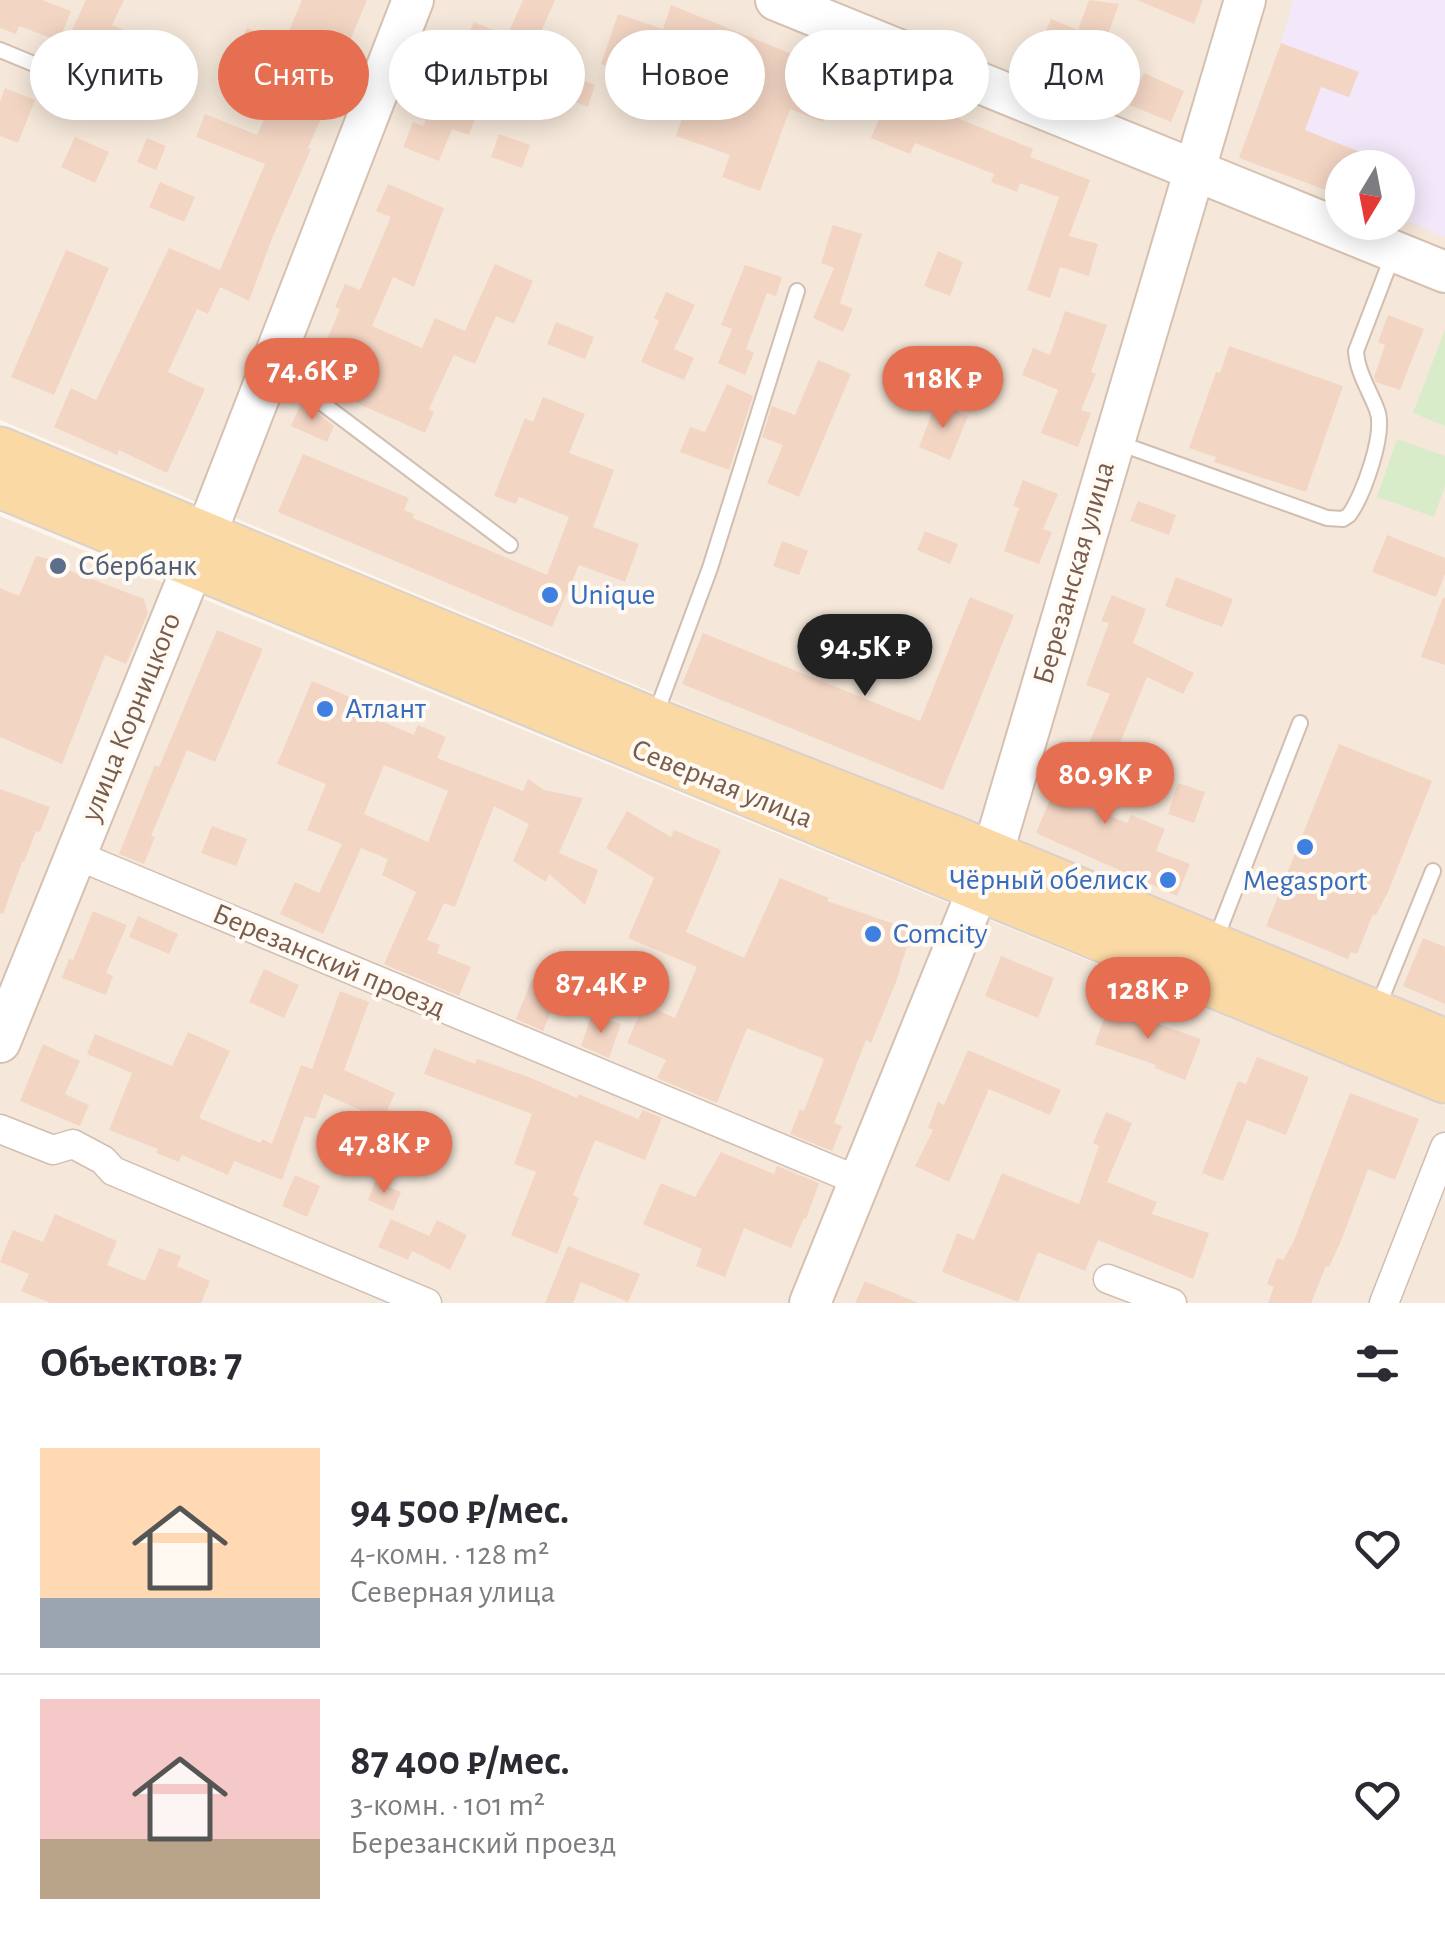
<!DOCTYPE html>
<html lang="ru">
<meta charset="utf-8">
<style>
:root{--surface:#fff;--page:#f2f2f3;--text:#2b2b33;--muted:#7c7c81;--line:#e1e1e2;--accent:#e76f51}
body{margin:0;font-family:"Alegreya Sans",sans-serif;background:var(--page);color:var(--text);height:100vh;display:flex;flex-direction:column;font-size:38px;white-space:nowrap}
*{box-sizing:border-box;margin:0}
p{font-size:32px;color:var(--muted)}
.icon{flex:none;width:55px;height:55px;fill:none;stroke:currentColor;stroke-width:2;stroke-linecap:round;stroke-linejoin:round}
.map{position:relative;height:1303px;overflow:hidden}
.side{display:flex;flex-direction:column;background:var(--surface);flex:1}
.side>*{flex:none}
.top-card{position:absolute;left:30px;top:30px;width:1385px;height:90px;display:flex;gap:20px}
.needle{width:65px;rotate:190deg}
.fabs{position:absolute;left:1325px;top:150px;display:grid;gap:20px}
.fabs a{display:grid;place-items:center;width:90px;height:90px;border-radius:50%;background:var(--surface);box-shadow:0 5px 25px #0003;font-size:50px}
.price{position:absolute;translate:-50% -85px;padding:0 22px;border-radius:35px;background:var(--accent);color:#fff;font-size:32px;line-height:65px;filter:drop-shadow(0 2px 5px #0008)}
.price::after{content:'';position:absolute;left:50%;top:60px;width:30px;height:22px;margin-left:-15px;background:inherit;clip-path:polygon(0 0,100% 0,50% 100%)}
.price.active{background:#222;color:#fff}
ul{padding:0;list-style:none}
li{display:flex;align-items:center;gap:30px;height:250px;padding:0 40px}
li+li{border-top:2px solid var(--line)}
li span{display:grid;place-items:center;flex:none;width:280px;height:200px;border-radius:0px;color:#555}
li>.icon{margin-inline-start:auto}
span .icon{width:120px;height:120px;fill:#fffc;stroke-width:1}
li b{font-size:42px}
h2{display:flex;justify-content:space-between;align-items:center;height:120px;padding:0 40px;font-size:42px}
.chip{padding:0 35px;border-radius:45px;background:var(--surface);box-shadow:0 5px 25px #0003;font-size:35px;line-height:90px}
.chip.active{background:var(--accent);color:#fff}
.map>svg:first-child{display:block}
.residential{fill:#f5e8da;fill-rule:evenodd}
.education{fill:#f3e8fa}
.green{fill:#d8ecc9}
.building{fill:#f3d5c3;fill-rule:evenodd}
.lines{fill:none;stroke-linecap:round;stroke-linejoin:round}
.lane-casing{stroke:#d1beb0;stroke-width:18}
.street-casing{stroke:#d1beb0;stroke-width:31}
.secondary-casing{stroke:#d6c0b0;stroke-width:44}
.primary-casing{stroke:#dad1cd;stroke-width:49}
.lane{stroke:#fff;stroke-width:14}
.street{stroke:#fff;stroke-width:28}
.secondary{stroke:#fff;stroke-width:40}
.primary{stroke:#fbd9a5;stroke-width:45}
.service-dot{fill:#5c6f8a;stroke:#fffaf3;stroke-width:4}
.shop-dot{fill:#3f7fe0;stroke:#fffaf3;stroke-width:4}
.labels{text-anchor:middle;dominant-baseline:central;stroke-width:8;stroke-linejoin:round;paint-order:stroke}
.service-label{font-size:30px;fill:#4e5e75;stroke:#fffaf3;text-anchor:start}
.street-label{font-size:30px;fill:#7a5c4d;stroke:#fffaf3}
.shop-label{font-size:30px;fill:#366cbe;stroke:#fffaf3;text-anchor:start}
</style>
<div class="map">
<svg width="1445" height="1303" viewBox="0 0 1445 1303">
<rect width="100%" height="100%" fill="#fdf6ec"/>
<!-- residential -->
<path class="residential" d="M 0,0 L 1445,0 L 1445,1023 L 0,420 ZM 1342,168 L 1398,168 L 1398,222 L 1342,222 Z
M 0,516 L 1445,1106 L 1445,1303 L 0,1303 Z"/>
<!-- education -->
<path class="education" d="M 1293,0 L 1445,0 L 1445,237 L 1398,217 L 1398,168 L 1342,168 L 1342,196 L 1239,158 L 1281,44 Z"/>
<!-- green -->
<path class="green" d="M 1445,330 L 1445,426 L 1413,413 Z
M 1397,439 L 1445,456 L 1445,486 L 1434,517 L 1377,497 Z"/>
<!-- building -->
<path class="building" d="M 0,0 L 42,0 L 71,11 L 59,41 L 19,26 L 16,34 L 0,28 Z
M 86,0 L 124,0 L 112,25 L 156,44 L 141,81 L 112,69 L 119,53 L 72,30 Z
M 302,0 L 367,0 L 324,103 L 327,105 L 308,148 L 311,149 L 273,236 L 249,301 L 220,287 L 208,314 L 197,309 L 168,372 L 205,389 L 167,473 L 119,450 L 117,455 L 54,427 L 71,388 L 96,400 L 169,248 L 220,270 L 265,164 L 196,137 L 205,114 L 257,135 L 287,66 L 239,47 L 247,28 L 284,43 Z
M 523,0 L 555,0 L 533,50 L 558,59 L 553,70 L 595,85 L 588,107 L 459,56 L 474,22 L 507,36 Z
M 1089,0 L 1119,4 L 1091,82 L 1033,62 L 1051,19 L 1078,30 Z
M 1137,0 L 1203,0 L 1194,24 Z
M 671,5 L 841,74 L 823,122 L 790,109 L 760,191 L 722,177 L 730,155 L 676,136 L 694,83 L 635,65 L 632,74 L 601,64 L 618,14 L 663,29 Z
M 1281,43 L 1359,72 L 1349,97 L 1321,87 L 1305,130 L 1400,168 L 1342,168 L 1342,196 L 1239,158 Z
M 1144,73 L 1184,91 L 1171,122 L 1130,105 Z
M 5,88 L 35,100 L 18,143 L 0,136 L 0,102 Z
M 438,90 L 480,106 L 469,135 L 452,129 L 439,161 L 403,147 L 413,122 L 423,126 Z
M 891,91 L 1033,149 L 1030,157 L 1090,180 L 1069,236 L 1098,244 L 1089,276 L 1060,267 L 1050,298 L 1027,290 L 1059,197 L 1020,183 L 1017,192 L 991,182 L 994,174 L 915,143 L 910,154 L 871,138 Z
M 499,134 L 530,145 L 522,168 L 491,157 Z
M 75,137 L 109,152 L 95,183 L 61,167 Z
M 147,138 L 166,146 L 156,170 L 137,162 Z
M 160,182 L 195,197 L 184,222 L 149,207 Z
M 388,184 L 444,208 L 414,287 L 393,277 L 372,326 L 422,348 L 435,318 L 465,331 L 495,264 L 533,281 L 514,324 L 496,316 L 475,364 L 454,355 L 429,409 L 434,412 L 425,433 L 334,393 L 349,359 L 323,349 L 340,309 L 335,307 L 345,284 L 360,290 L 391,217 L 376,211 Z
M 833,225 L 862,234 L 840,303 L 853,309 L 843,332 L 813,318 L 834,268 L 821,263 Z
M 66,250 L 109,268 L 54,395 L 11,377 Z
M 938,251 L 963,262 L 950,296 L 924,286 Z
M 745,265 L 782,277 L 776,296 L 767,293 L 746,349 L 754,353 L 745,375 L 718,363 L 732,329 L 721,325 Z
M 666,292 L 695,305 L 674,349 L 694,358 L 684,380 L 641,362 L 659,321 L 654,318 Z
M 1065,311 L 1107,325 L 1091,372 L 1096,374 L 1081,410 L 1091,413 L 1078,447 L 1041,433 L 1058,390 L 1022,375 L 1033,348 L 1050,355 Z
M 1388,315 L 1424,329 L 1400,390 L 1376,382 L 1374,377 L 1385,345 L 1378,342 Z
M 556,322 L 594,337 L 585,359 L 547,344 Z
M 1229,346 L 1343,386 L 1306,492 L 1214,462 L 1216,457 L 1189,448 L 1216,372 L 1220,373 Z
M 818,360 L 851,374 L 799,497 L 767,483 L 783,445 L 762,437 L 772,406 L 795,415 Z
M 727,384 L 753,396 L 729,470 L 680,452 L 690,427 L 705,432 Z
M 543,397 L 585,414 L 569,453 L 614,470 L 593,527 L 639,544 L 625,582 L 579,565 L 552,627 L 278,512 L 303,454 L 409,498 L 404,510 L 414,514 L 413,518 L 547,575 L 569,517 L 519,497 L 516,504 L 494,496 L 525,418 L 533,422 Z
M 302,401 L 334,426 L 327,442 L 291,426 Z
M 936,403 L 968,416 L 950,460 L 919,447 Z
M 1023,480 L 1058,494 L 1043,529 L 1052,532 L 1039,564 L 1004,551 L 1019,508 L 1013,506 Z
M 1138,501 L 1176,515 L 1169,535 L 1130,521 Z
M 925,531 L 958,544 L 950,564 L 917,550 Z
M 1387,535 L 1445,558 L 1445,574 L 1436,597 L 1372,572 Z
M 782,541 L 808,551 L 799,575 L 773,566 Z
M 36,556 L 59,561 L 68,570 L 144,599 L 148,613 L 126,664 L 105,655 L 62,764 L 0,737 L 0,588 L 19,596 Z
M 1176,577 L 1233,599 L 1222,627 L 1165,606 Z
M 1112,595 L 1146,609 L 1133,643 L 1194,673 L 1183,694 L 1147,677 L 1116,753 L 1089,743 L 1110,694 L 1086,685 L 1109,623 L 1101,621 Z
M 970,597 L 1014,615 L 943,790 L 682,684 L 703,633 L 920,721 Z
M 1443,597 L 1445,598 L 1445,665 L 1421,657 Z
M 217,630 L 263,649 L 215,762 L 187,750 L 151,836 L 155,837 L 144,864 L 119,854 L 155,765 L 159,767 Z
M 312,681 L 357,700 L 353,709 L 414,735 L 418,725 L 446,737 L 437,758 L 523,791 L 528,779 L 544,790 L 583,798 L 559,853 L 598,870 L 585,905 L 549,874 L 546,882 L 513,861 L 529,824 L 494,806 L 455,907 L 444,903 L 427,940 L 440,945 L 437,953 L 471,967 L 459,996 L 384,964 L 416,892 L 382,875 L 388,859 L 361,848 L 323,934 L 280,914 L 295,882 L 319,893 L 342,844 L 307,830 L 326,784 L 277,764 ZM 384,765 L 448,791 L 428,842 L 364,814 Z
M 1060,741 L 1096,751 L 1081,804 L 1127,823 L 1131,815 L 1165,829 L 1156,851 L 1190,864 L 1177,896 L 1036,833 L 1058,781 L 1050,779 Z
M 1339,744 L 1432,781 L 1388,892 L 1376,915 L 1373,914 L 1357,954 L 1351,952 L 1348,959 L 1266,926 Z
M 1178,783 L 1205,792 L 1194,823 L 1168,814 Z
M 0,789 L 50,807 L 40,832 L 36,831 L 24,862 L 22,862 L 3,914 L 0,913 Z
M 627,811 L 671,837 L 674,830 L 721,850 L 686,932 L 744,958 L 780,878 L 829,898 L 827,901 L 912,930 L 896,982 L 871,1043 L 866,1040 L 834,1123 L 842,1126 L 832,1151 L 790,1134 L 800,1109 L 804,1111 L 824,1059 L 747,1028 L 717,1103 L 657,1078 L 666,1060 L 627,1043 L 644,1004 L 675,1018 L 697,967 L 628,938 L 654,878 L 606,848 Z
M 212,826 L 247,839 L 236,866 L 201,853 Z
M 93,911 L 127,925 L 106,973 L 113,976 L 106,995 L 62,978 L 69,959 L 73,960 Z
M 138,916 L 178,934 L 169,954 L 129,937 Z
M 1423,938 L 1445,947 L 1445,1004 L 1403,986 Z
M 1001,956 L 1054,978 L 1038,1018 L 985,996 Z
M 264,969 L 299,985 L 284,1018 L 249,1002 Z
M 532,979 L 560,990 L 543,1031 L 516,1019 Z
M 340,991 L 369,1002 L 344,1070 L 395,1093 L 383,1120 L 324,1094 L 315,1119 L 305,1116 L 282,1180 L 234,1161 L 228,1175 L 182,1155 L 179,1162 L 156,1153 L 158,1149 L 109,1130 L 132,1073 L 87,1054 L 95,1034 L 172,1066 L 188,1032 L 230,1051 L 199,1118 L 260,1143 L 262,1139 L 272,1144 L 301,1065 L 312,1069 Z
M 1108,1006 L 1201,1039 L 1185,1080 L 1155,1068 L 1156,1065 L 1095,1044 Z
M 592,1014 L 621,1024 L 609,1058 L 581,1046 Z
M 43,1044 L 80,1061 L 65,1094 L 89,1105 L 80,1126 L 20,1101 Z
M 434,1048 L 475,1064 L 477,1059 L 529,1077 L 577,1098 L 578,1094 L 638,1119 L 643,1110 L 662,1118 L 645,1160 L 595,1140 L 573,1195 L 579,1198 L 557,1254 L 511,1235 L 536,1172 L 514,1164 L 532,1114 L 424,1074 Z
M 968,1050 L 1061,1090 L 1050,1115 L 989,1089 L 949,1182 L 915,1166 L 933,1130 L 928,1128 L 938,1102 L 944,1105 Z
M 1257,1057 L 1309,1077 L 1286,1135 L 1247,1120 L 1223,1181 L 1202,1173 L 1238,1081 L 1246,1084 Z
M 1350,1093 L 1419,1119 L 1395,1180 L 1368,1169 L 1341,1241 L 1329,1267 L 1326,1266 L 1311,1303 L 1268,1303 L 1274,1287 L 1267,1284 L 1277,1258 L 1283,1260 L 1293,1243 Z
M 1106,1112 L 1132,1123 L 1107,1182 L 1157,1202 L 1152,1214 L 1209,1233 L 1193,1279 L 1098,1240 L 1085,1271 L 1038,1252 L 1018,1302 L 942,1272 L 957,1233 L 974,1240 L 1002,1173 L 1079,1204 L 1099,1146 L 1093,1143 Z
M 721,1152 L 774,1174 L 777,1166 L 819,1183 L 806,1219 L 804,1218 L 791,1248 L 744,1228 L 725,1277 L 696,1266 L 702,1249 L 643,1224 L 661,1183 L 695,1197 Z
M 295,1175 L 320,1186 L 307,1217 L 282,1206 Z
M 375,1182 L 401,1192 L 393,1211 L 368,1200 Z
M 55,1214 L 117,1241 L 107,1265 L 145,1281 L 159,1248 L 181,1256 L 177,1266 L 210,1281 L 201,1303 L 50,1303 L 21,1291 L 29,1274 L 0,1262 L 13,1230 L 43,1242 Z
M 391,1219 L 429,1236 L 437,1220 L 467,1235 L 450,1270 L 412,1251 L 408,1260 L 378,1247 Z
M 568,1246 L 640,1274 L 628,1302 L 581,1282 L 573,1303 L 545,1303 Z
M 865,1281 L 918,1303 L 855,1303 Z"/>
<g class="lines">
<defs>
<path id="lane" d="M 0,50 L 80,83
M 272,376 L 306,391 L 510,545
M 1116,442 L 1327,518 L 1343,519 L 1349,515 C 1363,496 1386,433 1377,410 C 1370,391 1357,372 1356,351 L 1394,252
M 655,716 L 710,568 L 797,291
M 1215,941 L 1300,723
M 1377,1009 L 1433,871"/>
<path id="street" d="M 76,855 L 859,1181
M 0,1129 L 53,1150 L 73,1144 L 103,1160 L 113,1171 L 427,1303
M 1108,1279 L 1172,1303
M 1384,1303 L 1445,1147"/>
<path id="secondary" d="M 776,0 L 1445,272
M 0,1042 L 205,536 L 413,0
M 810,1303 L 992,855 L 1245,0"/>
<path id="primary" d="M 0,450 L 653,721 L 952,838 L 1445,1042
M 0,485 L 1445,1080"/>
</defs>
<!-- lane casing -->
<use href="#lane" class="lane-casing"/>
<!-- street casing -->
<use href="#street" class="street-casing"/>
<!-- secondary casing -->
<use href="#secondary" class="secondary-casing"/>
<!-- primary casing -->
<use href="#primary" class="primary-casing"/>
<!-- lane -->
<use href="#lane" class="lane"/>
<!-- street -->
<use href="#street" class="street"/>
<!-- secondary -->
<use href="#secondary" class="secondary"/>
<!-- primary -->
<use href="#primary" class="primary"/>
</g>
<!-- markers -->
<circle class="service-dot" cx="58" cy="566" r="10"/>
<g class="shop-dot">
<circle cx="550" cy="595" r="10"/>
<circle cx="325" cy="709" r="10"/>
<circle cx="1305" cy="847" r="10"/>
<circle cx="1168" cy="880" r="10"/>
<circle cx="873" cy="934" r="10"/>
</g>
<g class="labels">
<!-- service labels -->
<g class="service-label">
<text x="78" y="566">Сбербанк</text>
</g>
<!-- street labels -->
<g class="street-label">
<text transform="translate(1074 573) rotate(-74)">Березанская улица</text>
<text transform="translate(131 717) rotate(-68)">улица Корницкого</text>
<text transform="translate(722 784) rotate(22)">Северная улица</text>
<text transform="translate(329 961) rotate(23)">Березанский проезд</text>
</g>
<!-- shop labels -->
<g class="shop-label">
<text x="570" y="595">Unique</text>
<text x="345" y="709">Атлант</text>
<text x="1148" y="880" text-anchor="end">Чёрный обелиск</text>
<text x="1305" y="881" text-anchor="middle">Megasport</text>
<text x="893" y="934">Comcity</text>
</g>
</g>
</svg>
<div class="fabs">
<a><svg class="needle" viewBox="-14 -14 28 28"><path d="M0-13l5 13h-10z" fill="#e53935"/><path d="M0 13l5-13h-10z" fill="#7c7c81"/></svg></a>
</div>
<b class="price" style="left:312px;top:423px">74.6K ₽</b>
<b class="price" style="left:943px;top:431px">118K ₽</b>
<b class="price active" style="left:865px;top:699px">94.5K ₽</b>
<b class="price" style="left:1105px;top:827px">80.9K ₽</b>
<b class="price" style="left:601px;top:1036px">87.4K ₽</b>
<b class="price" style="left:1148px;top:1042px">128K ₽</b>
<b class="price" style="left:384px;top:1196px">47.8K ₽</b>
<div class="top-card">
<a class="chip">Купить</a>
<a class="chip active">Снять</a>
<a class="chip">Фильтры</a>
<a class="chip">Новое</a>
<a class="chip">Квартира</a>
<a class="chip">Дом</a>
</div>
</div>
<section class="side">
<h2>Объектов: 7<svg class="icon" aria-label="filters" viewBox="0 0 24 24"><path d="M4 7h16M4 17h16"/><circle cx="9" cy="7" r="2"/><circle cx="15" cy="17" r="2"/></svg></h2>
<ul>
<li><span style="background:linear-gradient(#ffd9b3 75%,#9aa5b1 0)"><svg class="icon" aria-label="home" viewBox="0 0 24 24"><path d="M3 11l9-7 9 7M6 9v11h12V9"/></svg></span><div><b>94 500 ₽/мес.</b><p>4-комн. · 128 m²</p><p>Северная улица</p></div><svg class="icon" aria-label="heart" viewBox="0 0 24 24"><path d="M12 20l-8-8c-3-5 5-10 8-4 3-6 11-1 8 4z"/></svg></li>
<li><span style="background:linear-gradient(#f6c9c9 70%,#b9a48a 0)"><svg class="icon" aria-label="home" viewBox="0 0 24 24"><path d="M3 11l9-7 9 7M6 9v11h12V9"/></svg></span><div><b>87 400 ₽/мес.</b><p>3-комн. · 101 m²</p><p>Березанский проезд</p></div><svg class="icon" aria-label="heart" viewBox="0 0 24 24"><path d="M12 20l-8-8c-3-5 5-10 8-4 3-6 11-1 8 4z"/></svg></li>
</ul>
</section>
